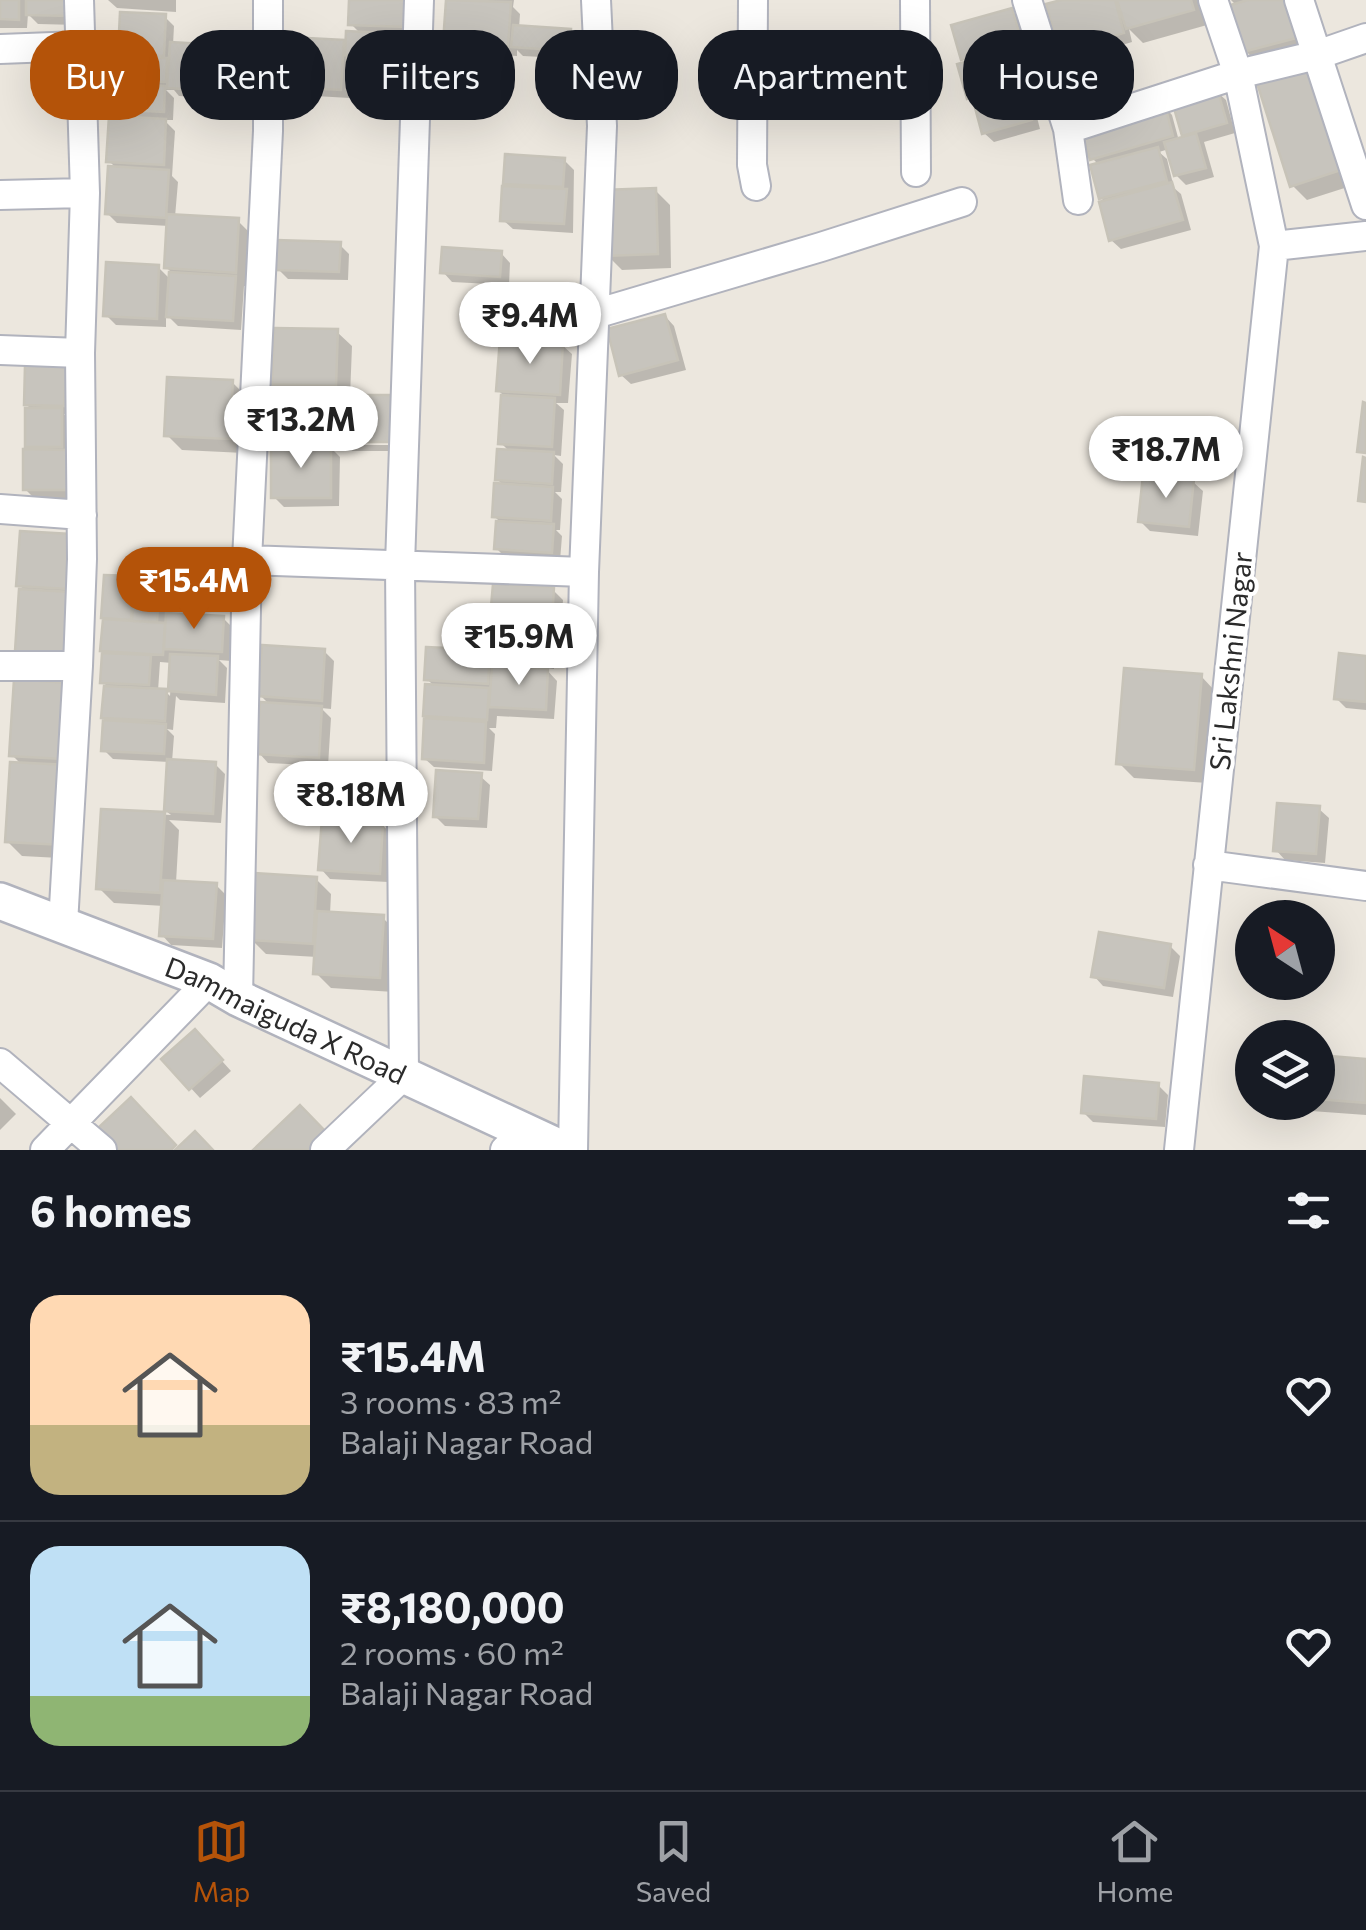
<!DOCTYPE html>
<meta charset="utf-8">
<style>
:root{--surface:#171b24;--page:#242831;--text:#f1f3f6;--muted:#9ea1a6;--line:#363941;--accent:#b45309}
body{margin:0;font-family:Commissioner,sans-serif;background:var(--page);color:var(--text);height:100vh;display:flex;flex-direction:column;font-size:38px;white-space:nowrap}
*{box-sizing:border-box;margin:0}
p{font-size:32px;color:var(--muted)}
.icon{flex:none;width:55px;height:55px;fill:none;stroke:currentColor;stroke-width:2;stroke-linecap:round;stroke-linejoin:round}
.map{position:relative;height:1150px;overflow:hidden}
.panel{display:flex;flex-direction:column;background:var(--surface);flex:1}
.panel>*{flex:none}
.hud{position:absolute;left:30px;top:30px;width:1308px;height:90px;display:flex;gap:20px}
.needle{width:65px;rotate:324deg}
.tools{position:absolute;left:1235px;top:900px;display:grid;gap:20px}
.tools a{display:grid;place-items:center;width:100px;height:100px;border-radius:50%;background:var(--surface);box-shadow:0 10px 40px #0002;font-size:50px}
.price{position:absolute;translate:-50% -85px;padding:0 22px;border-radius:35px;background:#fff;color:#222;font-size:32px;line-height:65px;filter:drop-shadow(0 2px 5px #0008)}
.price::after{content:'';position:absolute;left:50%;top:60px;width:30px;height:22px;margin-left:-15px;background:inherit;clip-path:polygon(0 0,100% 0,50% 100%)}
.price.on{background:var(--accent);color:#fff}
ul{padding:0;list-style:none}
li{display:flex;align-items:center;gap:30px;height:250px;padding:0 30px}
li+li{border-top:2px solid var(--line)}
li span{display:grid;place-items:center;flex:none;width:280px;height:200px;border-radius:30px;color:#555}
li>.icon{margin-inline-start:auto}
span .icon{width:120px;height:120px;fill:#fffc;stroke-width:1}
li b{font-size:42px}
h2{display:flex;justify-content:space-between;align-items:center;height:120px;padding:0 30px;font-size:42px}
.pill{padding:0 35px;border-radius:40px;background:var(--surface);box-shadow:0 10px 40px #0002;font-size:35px;line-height:90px}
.pill.on{background:var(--accent);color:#fff}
.menu{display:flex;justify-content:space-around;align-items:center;height:140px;border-top:2px solid var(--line);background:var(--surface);font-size:28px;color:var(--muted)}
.menu a{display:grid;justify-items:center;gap:5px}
.menu .on{color:var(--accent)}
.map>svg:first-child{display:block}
.shadow{fill:#0003;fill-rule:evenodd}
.building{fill:#c7c4bd;stroke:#c7c3b8;stroke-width:2.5}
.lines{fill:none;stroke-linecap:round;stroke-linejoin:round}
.minor-casing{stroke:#b1b3bd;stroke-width:32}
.tertiary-casing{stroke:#b1b3bd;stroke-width:40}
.minor{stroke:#fff;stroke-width:28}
.tertiary{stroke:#fff;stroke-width:35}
.labels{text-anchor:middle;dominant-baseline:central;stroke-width:8;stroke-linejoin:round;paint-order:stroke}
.street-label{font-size:28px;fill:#2b2b2b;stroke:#fff}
</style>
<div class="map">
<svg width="1366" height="1150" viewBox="0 0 1366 1150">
<rect width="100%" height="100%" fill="#ece7de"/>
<!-- shadow -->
<path class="shadow" d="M 0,0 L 79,0 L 78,25 L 38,24 L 28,14 L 27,28 L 0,28 Z
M 108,0 L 176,0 L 176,12 L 117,8 Z
M 352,0 L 411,0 L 415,98 L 359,97 L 350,89 L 350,98 L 297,95 L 287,86 L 343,43 L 348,48 L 361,34 L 351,24 Z
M 466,0 L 514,0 L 513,7 L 520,14 L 519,28 L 570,31 L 580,41 L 579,59 L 523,56 L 517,50 L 517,56 L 455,52 L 446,42 L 468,2 Z
M 1070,0 L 1201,0 L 1207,25 L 1143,43 L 1129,29 L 1132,42 L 1089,55 L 1101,67 L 1112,105 L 1083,114 L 1074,104 L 1074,63 L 1061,50 Z
M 1231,0 L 1294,0 L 1308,46 L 1255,61 L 1246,51 L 1237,6 Z
M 1011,10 L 1021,20 L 1030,52 L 1028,52 L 1033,58 L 1042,90 L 1027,94 L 1032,98 L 1040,129 L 994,142 L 984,133 L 977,106 L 969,98 L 968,64 L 963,59 Z
M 164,16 L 174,26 L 173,45 L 238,48 L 248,58 L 245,100 L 179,96 L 174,90 L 166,90 L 174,98 L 173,120 L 164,120 L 175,131 L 172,176 L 178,182 L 175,217 L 238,221 L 253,236 L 250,286 L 244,286 L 241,330 L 178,326 L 166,314 L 166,327 L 116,325 L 106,315 L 158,267 L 171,280 L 171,272 L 166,267 L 169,226 L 117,223 L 107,213 L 117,169 L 109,161 L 118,119 L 107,108 L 115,86 L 109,80 L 128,60 L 121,53 Z
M 1322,84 L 1354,185 L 1307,200 L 1292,185 Z
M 1216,91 L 1226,100 L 1235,133 L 1204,142 L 1214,177 L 1186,185 L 1176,175 L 1169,149 L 1159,152 L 1167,159 L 1174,188 L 1181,194 L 1191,230 L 1121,249 L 1111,240 L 1106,203 L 1101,198 L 1099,165 L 1092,158 L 1163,105 L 1172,115 L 1179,141 L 1185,139 L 1175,103 Z
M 564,160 L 574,170 L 573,233 L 513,229 L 503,220 L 512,189 L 506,183 Z
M 655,190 L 670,205 L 671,268 L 622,270 L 607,255 Z
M 340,245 L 349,254 L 348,280 L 288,279 L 278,269 Z
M 501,253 L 510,263 L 509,285 L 452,282 L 443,272 Z
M 665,316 L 674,326 L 686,370 L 631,384 L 621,375 Z
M 337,332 L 352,346 L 350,397 L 390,397 L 400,407 L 400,440 L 346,440 L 346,445 L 400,445 L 400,451 L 349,451 L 341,443 L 340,450 L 332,449 L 340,457 L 339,506 L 284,507 L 274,497 L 282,447 L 272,438 L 280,388 L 275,383 Z
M 562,345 L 572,354 L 568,403 L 556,403 L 564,410 L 561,456 L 554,455 L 563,464 L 561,492 L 555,492 L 562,499 L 560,530 L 556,530 L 562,536 L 560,561 L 506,558 L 496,548 L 498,520 L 494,516 L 504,486 L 497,479 L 510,452 L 501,443 L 504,396 L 498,390 Z
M 65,368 L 74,378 L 73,414 L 64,414 L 71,421 L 76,499 L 35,499 L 25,489 L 33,452 L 27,446 L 33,411 L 26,404 Z
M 232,382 L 247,397 L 244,453 L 182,450 L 167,435 Z
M 1193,482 L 1203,491 L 1198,536 L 1150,531 L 1140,521 Z
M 70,536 L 76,663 L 27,660 L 18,650 L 27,592 L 19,585 Z
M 106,577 L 158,578 L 168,587 L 166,615 L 223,618 L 233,628 L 231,661 L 219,660 L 227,668 L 225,703 L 180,700 L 176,696 L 173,730 L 167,729 L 174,736 L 172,762 L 215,764 L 225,774 L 221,823 L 169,820 L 179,830 L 176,883 L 216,885 L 226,895 L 222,948 L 171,945 L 162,935 L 164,906 L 114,903 L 99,888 L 103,811 L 171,815 L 166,811 L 169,762 L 113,759 L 104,750 L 111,723 L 104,717 L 106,685 L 102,682 ZM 160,662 L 172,663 L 170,696 L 166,692 L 158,691 Z
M 553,590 L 563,600 L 561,630 L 546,630 L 556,640 L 554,669 L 545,668 L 557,681 L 554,719 L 497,716 L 496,728 L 489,728 L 495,734 L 492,771 L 434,767 L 424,758 L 432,721 L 426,715 L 435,687 L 427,679 L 429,649 L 494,653 L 503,627 L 493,617 Z
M 324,651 L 334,661 L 331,709 L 321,708 L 331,718 L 328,766 L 268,763 L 259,753 L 271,706 L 261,696 Z
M 1366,659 L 1366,710 L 1346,708 L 1336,698 Z
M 1201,676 L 1215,691 L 1208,783 L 1134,778 L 1119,763 Z
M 67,685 L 78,859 L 22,856 L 7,841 L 22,765 L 12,755 Z
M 480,776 L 490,785 L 487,828 L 445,826 L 435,816 Z
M 1319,809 L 1329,818 L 1325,863 L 1285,860 L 1276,850 Z
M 382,825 L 392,834 L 388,882 L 330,879 L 321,869 Z
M 316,879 L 331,894 L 330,914 L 382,917 L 397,932 L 394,992 L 331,988 L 316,973 L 317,957 L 266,954 L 251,939 Z
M 1170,946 L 1180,956 L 1173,997 L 1103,986 L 1094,976 Z
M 204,1041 L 231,1071 L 200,1098 L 164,1059 Z
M 1318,1058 L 1366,1061 L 1366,1115 L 1311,1111 L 1302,1102 L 1318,1102 Z
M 1158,1085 L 1168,1095 L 1165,1127 L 1093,1122 L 1083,1112 Z
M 0,1098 L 16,1114 L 0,1130 Z"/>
<!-- building -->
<path class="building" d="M 0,0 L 19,0 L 19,20 L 0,19 Z
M 26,0 L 70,0 L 70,16 L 26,15 Z
M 349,0 L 408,0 L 407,27 L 348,25 Z
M 446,0 L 511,2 L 508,47 L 443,43 Z
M 1061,0 L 1115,0 L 1124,33 L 1059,52 L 1046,4 Z
M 1117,0 L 1191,0 L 1194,10 L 1126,29 Z
M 1248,0 L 1290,0 L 1300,37 L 1243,52 L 1230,5 Z
M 1012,8 L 1022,43 L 961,60 L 951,25 Z
M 120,12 L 166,14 L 164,56 L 118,54 Z
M 513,25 L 571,29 L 570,51 L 511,47 Z
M 346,31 L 406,34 L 404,58 L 345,55 Z
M 288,37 L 344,40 L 341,90 L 285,87 Z
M 170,42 L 239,46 L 236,92 L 167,88 Z
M 1024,45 L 1034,80 L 967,99 L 957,64 Z
M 1092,55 L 1104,96 L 1072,105 L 1060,64 Z
M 107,57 L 167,58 L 166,82 L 106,81 Z
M 347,57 L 407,59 L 407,90 L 346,89 Z
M 1307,66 L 1341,170 L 1290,187 L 1257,83 Z
M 106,83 L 165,86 L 164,112 L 104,109 Z
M 1023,85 L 1032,120 L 982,134 L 973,100 Z
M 1217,88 L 1227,123 L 1182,136 L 1172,101 Z
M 1164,102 L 1173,136 L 1090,160 L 1080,125 Z
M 109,116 L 166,119 L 164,165 L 106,162 Z
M 1196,133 L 1206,168 L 1174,176 L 1164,142 Z
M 1158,147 L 1167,181 L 1099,199 L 1090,165 Z
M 505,154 L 565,158 L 563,187 L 503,184 Z
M 108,166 L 169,170 L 166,218 L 105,214 Z
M 1172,182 L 1183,220 L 1109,241 L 1099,202 Z
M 502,186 L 567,189 L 564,224 L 500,221 Z
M 656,188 L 658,254 L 604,256 L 602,190 Z
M 167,214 L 239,218 L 236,273 L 164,268 Z
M 276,240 L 341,242 L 339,272 L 276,270 Z
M 442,247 L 502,251 L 500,277 L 440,273 Z
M 106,262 L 159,265 L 157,319 L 103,316 Z
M 169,272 L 236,276 L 233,321 L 166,317 Z
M 665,314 L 678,360 L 619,376 L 607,329 Z
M 274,328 L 338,329 L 336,386 L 272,384 Z
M 500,338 L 563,342 L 560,395 L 496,391 Z
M 25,365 L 66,366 L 64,406 L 24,405 Z
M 167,377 L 233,380 L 230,439 L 164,436 Z
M 272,385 L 334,388 L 332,441 L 270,439 Z
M 337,395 L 391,395 L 391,442 L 337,442 Z
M 501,395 L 555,398 L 552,447 L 498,444 Z
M 1363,402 L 1366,403 L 1366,453 L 1357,452 Z
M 25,408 L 62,408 L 62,447 L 25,447 Z
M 331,444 L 331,498 L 271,498 L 271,445 Z
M 23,449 L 68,450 L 68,490 L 23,490 Z
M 497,449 L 554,452 L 552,484 L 495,480 Z
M 1363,457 L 1366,458 L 1366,502 L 1358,501 Z
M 1143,475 L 1194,479 L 1189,527 L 1138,522 Z
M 494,483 L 553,487 L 551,521 L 492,517 Z
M 496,521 L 554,524 L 552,553 L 494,549 Z
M 20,531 L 71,534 L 68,589 L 16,586 Z
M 136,573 L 160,575 L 157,622 L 132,621 Z
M 104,575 L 134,576 L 131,620 L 101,618 Z
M 493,584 L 554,587 L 552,622 L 490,618 Z
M 19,589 L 71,592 L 67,654 L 15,651 Z
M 166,613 L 224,616 L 222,652 L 164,649 Z
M 103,619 L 165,623 L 163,655 L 100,651 Z
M 494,624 L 547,628 L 545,660 L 491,657 Z
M 262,645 L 325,649 L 322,701 L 258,696 Z
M 426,647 L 490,650 L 488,684 L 424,680 Z
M 102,653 L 151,655 L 149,685 L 100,683 Z
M 1339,653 L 1366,656 L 1366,702 L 1334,699 Z
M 170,654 L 218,656 L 216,695 L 168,691 Z
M 492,666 L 548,669 L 546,710 L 489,707 Z
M 1124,668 L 1202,674 L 1194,770 L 1116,764 Z
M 14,679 L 68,683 L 63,759 L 9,756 Z
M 425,684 L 489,688 L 487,720 L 423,716 Z
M 104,686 L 167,689 L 165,721 L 101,718 Z
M 260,702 L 322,706 L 319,758 L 256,754 Z
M 424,718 L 486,722 L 484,763 L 422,759 Z
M 103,720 L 166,724 L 164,754 L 101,751 Z
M 167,759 L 216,762 L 213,814 L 164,811 Z
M 10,762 L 68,765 L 64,845 L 5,842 Z
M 436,770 L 482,773 L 478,819 L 433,817 Z
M 1277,803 L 1320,806 L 1316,854 L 1273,851 Z
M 101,809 L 165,812 L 160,893 L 96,889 Z
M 322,818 L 383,822 L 380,874 L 318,870 Z
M 253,873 L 317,877 L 313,944 L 249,940 Z
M 163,880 L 217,883 L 213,939 L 159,936 Z
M 317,911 L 384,915 L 380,978 L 313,974 Z
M 1099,932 L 1171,944 L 1164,988 L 1091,977 Z
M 195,1029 L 223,1060 L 189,1090 L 161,1059 Z
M 1318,1055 L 1366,1059 L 1366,1103 L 1318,1099 Z
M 1084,1076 L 1159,1083 L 1156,1119 L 1081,1113 Z
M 131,1097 L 176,1145 L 171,1150 L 118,1150 L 98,1128 Z
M 300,1105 L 327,1133 L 309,1150 L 253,1150 Z
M 195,1131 L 213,1150 L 175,1150 Z"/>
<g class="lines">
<defs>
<path id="minor" d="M 753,0 L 752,165 L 756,186
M 915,0 L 916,172
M 1027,0 L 1068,129 L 1078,200
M 1299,0 L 1366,205
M 0,49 L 79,46
M 1068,129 L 1238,74 L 1317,55 L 1366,38
M 0,195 L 85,193
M 1274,246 L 1366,236
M 595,314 L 821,247 L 962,202
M 0,350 L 80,353
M 0,509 L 82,515
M 247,560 L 584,572
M 0,666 L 78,666
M 1208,865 L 1366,886
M 63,924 L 78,666 L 82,559 L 80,353 L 85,193 L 79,0
M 238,998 L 247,560 L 268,131 L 268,0
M 0,1063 L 102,1150
M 45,1150 L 209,981
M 325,1150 L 404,1075 L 400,565 L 419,0
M 505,1150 L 524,1132
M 573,1150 L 584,572 L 602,126 L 596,0
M 1179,1150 L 1274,246 L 1238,74 L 1213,0"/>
<g id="tertiary">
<path id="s1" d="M 0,901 L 209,981 L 238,998 L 565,1150"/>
</g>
</defs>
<!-- minor casing -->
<use href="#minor" class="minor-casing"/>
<!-- tertiary casing -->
<use href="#tertiary" class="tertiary-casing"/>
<!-- minor -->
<use href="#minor" class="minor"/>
<!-- tertiary -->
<use href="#tertiary" class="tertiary"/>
</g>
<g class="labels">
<!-- street labels -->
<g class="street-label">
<text transform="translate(1230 661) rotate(-84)">Sri Lakshni Nagar</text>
<text stroke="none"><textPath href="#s1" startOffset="310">Dammaiguda X Road</textPath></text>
</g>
</g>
</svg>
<div class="tools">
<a><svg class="needle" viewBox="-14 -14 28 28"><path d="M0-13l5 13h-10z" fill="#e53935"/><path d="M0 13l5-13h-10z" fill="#9ea1a6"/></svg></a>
<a><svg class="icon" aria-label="layers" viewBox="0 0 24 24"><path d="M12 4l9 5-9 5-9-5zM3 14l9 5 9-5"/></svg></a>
</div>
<b class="price" style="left:530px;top:367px">₹9.4M</b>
<b class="price" style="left:301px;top:471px">₹13.2M</b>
<b class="price" style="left:1166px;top:501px">₹18.7M</b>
<b class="price on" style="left:194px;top:632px">₹15.4M</b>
<b class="price" style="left:519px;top:688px">₹15.9M</b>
<b class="price" style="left:351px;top:846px">₹8.18M</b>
<div class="hud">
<a class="pill on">Buy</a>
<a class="pill">Rent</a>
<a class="pill">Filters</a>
<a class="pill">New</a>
<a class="pill">Apartment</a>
<a class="pill">House</a>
</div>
</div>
<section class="panel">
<h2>6 homes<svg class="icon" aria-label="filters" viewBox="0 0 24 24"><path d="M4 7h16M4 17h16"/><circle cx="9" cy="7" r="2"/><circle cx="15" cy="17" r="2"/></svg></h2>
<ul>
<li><span style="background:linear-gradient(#ffd9b3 65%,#c2b280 0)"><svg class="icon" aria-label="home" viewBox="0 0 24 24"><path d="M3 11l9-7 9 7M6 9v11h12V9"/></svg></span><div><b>₹15.4M</b><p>3 rooms · 83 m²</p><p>Balaji Nagar Road</p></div><svg class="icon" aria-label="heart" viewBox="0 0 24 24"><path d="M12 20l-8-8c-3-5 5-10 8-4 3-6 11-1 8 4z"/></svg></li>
<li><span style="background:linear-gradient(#bfe0f5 75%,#8fb573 0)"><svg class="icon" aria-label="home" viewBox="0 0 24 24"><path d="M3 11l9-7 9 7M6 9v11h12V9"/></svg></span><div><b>₹8,180,000</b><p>2 rooms · 60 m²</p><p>Balaji Nagar Road</p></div><svg class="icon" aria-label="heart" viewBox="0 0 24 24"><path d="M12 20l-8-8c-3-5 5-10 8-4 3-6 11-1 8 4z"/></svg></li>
</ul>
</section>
<nav class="menu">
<a class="on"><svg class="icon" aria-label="map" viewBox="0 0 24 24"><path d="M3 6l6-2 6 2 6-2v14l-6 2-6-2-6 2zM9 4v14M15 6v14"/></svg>Map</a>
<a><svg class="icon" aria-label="saved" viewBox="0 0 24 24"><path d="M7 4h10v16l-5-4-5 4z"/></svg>Saved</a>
<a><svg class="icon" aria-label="home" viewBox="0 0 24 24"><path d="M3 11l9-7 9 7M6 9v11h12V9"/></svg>Home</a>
</nav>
